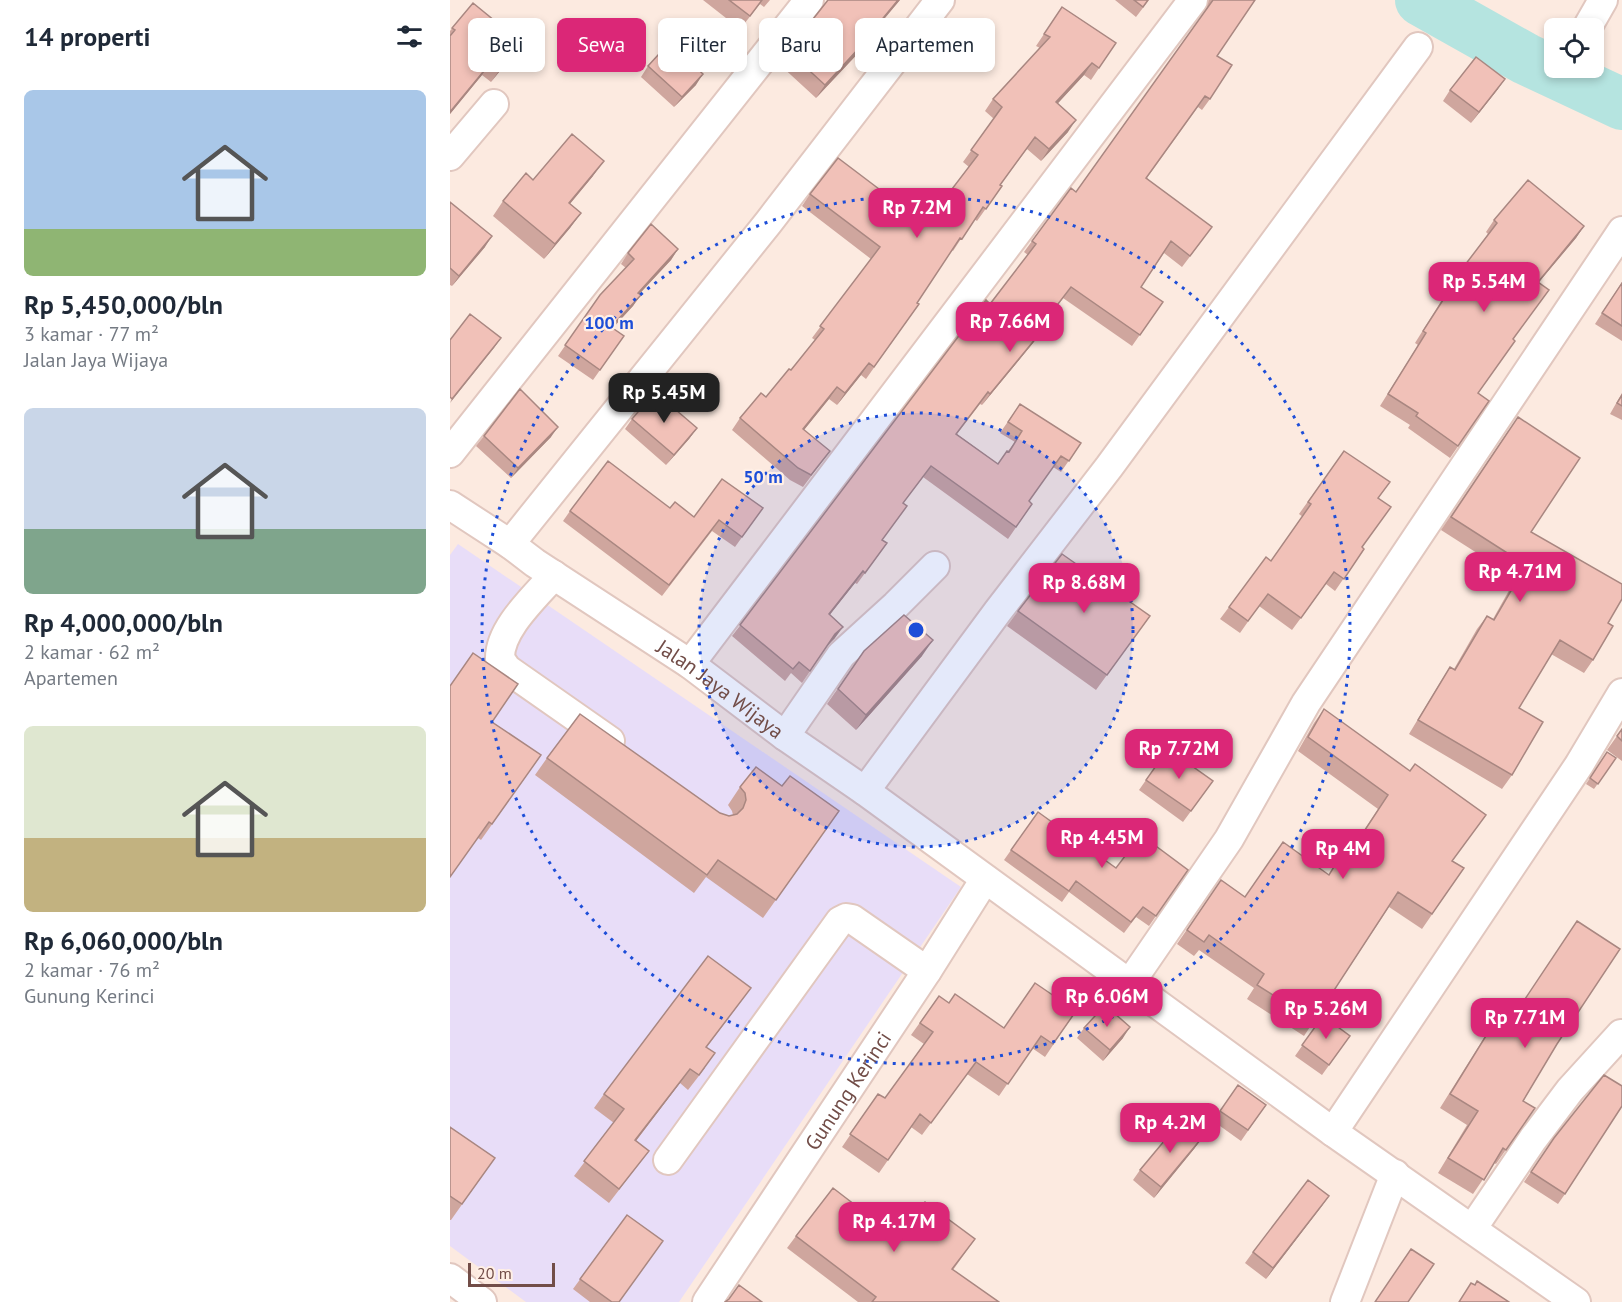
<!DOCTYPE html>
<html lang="id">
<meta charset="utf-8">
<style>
:root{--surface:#fff;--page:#f2f2f3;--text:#1f2937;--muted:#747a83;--accent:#db2777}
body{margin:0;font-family:"PT Sans",sans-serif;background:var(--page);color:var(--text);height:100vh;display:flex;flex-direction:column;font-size:22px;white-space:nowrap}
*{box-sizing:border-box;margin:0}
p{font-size:20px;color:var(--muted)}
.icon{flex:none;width:33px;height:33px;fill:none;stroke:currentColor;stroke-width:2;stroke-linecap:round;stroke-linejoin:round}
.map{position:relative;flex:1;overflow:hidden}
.side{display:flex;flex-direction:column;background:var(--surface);width:450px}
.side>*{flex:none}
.hud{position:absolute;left:18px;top:18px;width:570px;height:54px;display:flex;gap:12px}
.tools{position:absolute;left:1094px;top:18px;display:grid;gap:12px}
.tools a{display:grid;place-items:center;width:60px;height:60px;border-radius:9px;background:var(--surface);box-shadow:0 3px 9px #0003;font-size:30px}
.scale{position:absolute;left:18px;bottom:15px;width:87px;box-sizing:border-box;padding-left:6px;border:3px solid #724d48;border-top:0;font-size:16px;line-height:21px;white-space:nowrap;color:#724d48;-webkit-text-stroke:4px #ffefe5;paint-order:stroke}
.price{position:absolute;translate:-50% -51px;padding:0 14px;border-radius:12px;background:var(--accent);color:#fff;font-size:20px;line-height:39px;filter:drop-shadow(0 2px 3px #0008)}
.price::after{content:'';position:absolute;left:50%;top:36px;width:18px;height:14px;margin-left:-9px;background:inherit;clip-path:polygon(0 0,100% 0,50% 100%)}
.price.current{background:#222;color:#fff}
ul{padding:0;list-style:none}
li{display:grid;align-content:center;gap:12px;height:318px;padding:0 24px}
li span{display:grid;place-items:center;height:186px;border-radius:9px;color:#555}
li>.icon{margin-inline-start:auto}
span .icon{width:108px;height:108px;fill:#fffc;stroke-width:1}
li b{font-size:26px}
h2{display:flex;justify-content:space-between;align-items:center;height:72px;padding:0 24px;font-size:26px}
.pill{padding:0 21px;border-radius:9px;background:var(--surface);box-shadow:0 3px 9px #0003;font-size:21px;line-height:54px}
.pill.current{background:var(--accent);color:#fff}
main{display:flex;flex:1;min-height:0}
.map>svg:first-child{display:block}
.education{fill:#e8ddf8}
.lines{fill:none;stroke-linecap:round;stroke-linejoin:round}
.river{stroke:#b5e4e0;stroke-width:52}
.minor-casing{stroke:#e1c7bf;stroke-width:32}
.minor{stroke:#fff;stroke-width:28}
.wall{fill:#cfa69e}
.shaded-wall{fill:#a98781}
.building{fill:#f1c1b8;stroke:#a98781;stroke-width:1.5}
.ring{fill:none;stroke:#1d4ed8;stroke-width:3;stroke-dasharray:3 6}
.labels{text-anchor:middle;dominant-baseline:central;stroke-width:4.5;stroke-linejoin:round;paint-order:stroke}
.street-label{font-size:21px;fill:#724d48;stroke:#ffefe5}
.centre{fill:#1d4ed8;stroke:#ffefe5;stroke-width:3}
.ring-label{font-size:18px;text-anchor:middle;font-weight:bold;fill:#1d4ed8;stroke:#ffefe5;stroke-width:4.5;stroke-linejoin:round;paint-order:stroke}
</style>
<main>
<section class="side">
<h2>14 properti<svg class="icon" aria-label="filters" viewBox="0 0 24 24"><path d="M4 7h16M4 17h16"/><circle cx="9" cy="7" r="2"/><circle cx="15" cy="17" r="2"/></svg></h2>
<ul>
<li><span style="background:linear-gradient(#a9c7e8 75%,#8fb573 0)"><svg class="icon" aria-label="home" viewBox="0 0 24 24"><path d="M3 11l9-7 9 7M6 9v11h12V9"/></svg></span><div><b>Rp 5,450,000/bln</b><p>3 kamar · 77 m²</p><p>Jalan Jaya Wijaya</p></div></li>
<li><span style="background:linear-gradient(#c9d6e8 65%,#7fa58c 0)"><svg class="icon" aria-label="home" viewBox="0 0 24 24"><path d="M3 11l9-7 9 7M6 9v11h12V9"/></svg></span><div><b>Rp 4,000,000/bln</b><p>2 kamar · 62 m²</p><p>Apartemen</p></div></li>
<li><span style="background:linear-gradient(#dfe7d0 60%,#c2b280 0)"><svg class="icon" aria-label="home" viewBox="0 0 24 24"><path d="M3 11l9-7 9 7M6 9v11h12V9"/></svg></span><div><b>Rp 6,060,000/bln</b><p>2 kamar · 76 m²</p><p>Gunung Kerinci</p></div></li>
</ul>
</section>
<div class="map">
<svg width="1172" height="1302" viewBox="0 0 1172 1302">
<rect width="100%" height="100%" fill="#fceae0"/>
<!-- education -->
<path class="education" d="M 8,544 L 511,887 L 229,1302 L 76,1302 L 0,1246 L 0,555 Z"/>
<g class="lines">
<!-- river -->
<path class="river" d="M 971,0 L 1076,59 L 1172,104"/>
<defs>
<g id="minor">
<path d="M 1137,28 L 1153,0"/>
<path d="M 0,156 L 44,104"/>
<path d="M 0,453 L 359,0"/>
<path id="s1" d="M 0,505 L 60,544 L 85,563 L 240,664 L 335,736 L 415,791 L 883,1132 L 1126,1302"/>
<path d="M 60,544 L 318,223 L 490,0"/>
<path d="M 104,575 C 85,597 49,629 50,659 L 57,669 L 160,741"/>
<path d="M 240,664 L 743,0"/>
<path d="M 335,736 L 391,655 L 446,605 L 485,566"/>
<path d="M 415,791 L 548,611 L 659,467 L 968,47"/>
<path d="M 680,983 L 779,839 L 856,703 L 1172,231"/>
<path d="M 883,1132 L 1129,765 L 1172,693"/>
<path d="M 218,1160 L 390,921 L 396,918 L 402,919 L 477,971"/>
<path d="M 1022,1229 L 1083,1139 L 1120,1090 L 1171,1034"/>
<path d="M 0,1278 L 32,1302"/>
<path id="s2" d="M 257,1302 L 477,971 L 535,879"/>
<path d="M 895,1302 L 945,1174"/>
</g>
</defs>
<!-- minor casing -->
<use href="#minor" class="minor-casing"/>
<!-- minor -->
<use href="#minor" class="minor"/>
</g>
<!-- wall -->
<path class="wall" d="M 253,0 L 320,0 L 314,7 L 310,4 L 290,29 Z
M 378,0 L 450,0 L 421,35 L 413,48 L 366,98 L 329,64 Z
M 665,0 L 699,0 L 686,17 Z
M 759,0 L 805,0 L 767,56 L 760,99 L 752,110 L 748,107 L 697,178 L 754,238 L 732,267 L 714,253 L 691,287 L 713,302 L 682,346 L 613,298 L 589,330 L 591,332 L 583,343 L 532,405 L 530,404 L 507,434 L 548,464 L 558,451 L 565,442 L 550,433 L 570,404 L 631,443 L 611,472 L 603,467 L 579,501 L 582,504 L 558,539 L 473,477 L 453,503 L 432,540 L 437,543 L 407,584 L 405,583 L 379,615 L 385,638 L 378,645 L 352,683 L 341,673 L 335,681 L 282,636 L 578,255 L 574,252 L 621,188 L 626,192 L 756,10 Z
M 23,3 L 62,56 L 41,82 L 32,75 L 0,114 L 0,31 Z
M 612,7 L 666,43 L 641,80 L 634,75 L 608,103 L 618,132 L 591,161 L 577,149 L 550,185 L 552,186 L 527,221 L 524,219 L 503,251 L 502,250 L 467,303 L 469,304 L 416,379 L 411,375 L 387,405 L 379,399 L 354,430 L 371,463 L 353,487 L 340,480 L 282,430 L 290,418 L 316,397 L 341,370 L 365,340 L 362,338 L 421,259 L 352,206 L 360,194 L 473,223 L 499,193 L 519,167 L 513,162 L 544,119 L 535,111 L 543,99 L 590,48 L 586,46 Z
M 198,66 L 246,85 L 224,107 L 191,77 Z
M 1048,89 L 1021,123 L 993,101 L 1000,90 Z
M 143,176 L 120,204 L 131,213 L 120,228 L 94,259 L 43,216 L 53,201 L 83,180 Z
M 0,202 L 35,247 L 2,286 L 0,285 Z
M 1044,220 L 1134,226 L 1126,238 L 1089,282 L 1063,340 L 1028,393 L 1039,401 L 1000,458 L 958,428 L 960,425 L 930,406 L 968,345 L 965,343 L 995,295 L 994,294 L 1038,234 L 1036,232 Z
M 228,249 L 221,260 L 189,294 L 183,306 L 163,328 L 174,336 L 143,380 L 108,356 L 150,295 L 176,268 L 171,264 L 178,253 Z
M 1172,282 L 1172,341 L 1145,324 Z
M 1172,393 L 1172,420 L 1160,414 Z
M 182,419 L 247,428 L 239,439 L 216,465 L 175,429 Z
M 1058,431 L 1081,532 L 1158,623 L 1143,660 L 1134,673 L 1101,654 L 1069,708 L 1062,775 L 1052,789 L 959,734 L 991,681 L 1000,667 L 1004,669 L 1027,629 L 1037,616 L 1043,619 L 1066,578 L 991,530 Z
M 34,436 L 101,437 L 61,478 L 26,446 Z
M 894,451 L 929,498 L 912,547 L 914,549 L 885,591 L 876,584 L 842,630 L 809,606 L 790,633 L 770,619 L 779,607 L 821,561 L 853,517 L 849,514 Z
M 313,508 L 285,547 L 262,531 L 212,596 L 113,521 L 120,511 L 244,517 Z
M 568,611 L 700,616 L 646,690 L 557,626 Z
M 414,651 L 472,656 L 406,730 L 377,704 Z
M 874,709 L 1003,861 L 1014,868 L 972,929 L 939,907 L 854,1036 L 797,999 L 804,988 L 749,950 L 744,956 L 727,944 L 771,880 L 795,897 L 879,874 L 889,868 L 928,809 L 848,751 L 864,723 Z
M 42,722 L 91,755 L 31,840 L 28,838 Z
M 1172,729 L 1172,761 L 1157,750 Z
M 718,749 L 763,781 L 733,822 L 689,790 Z
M 1157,752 L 1166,758 L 1144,789 L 1136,784 Z
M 97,758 L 279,816 L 283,815 L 282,811 L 278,805 L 290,787 L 332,786 L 389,811 L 313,918 L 256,877 L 244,893 L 85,775 Z
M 588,812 L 666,868 L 738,870 L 699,926 L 686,917 L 674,933 L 619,892 L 612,902 L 554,860 Z
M 301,988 L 257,1047 L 255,1068 L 238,1090 L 230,1083 L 186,1141 L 199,1151 L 159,1203 L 124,1176 L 164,1123 L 144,1108 L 154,1094 Z
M 489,996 L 499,1003 L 554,1028 L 626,1011 L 595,1057 L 582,1048 L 549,1096 L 517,1074 L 472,1135 L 461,1127 L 429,1173 L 392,1147 L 428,1094 L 435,1098 L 474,1044 L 461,1035 Z
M 1052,1010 L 1107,1044 L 1073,1101 L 1085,1108 L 1046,1164 L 1044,1163 L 1023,1194 L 988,1173 L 1017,1125 L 990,1108 L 1042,1025 Z
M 873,1016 L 900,1036 L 872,1075 L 845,1056 Z
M 634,1028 L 673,1038 L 653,1061 L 627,1038 Z
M 788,1085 L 816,1105 L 791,1141 L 763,1121 Z
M 0,1127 L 45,1158 L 1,1220 L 0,1220 Z
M 1104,1138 L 1115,1194 L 1108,1204 L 1074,1182 Z
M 751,1139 L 744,1149 L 704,1198 L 683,1180 L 690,1170 Z
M 879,1196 L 816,1279 L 795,1263 L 803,1252 Z
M 177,1215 L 169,1302 L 140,1302 L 123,1289 Z
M 346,1236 L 525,1239 L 503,1270 L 549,1302 L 408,1302 L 337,1248 Z"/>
<!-- shaded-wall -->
<path class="shaded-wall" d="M 448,0 L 450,0 L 411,46 L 420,34 Z
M 421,35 L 413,48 L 366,98 L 375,85 Z
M 72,43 L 62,56 L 41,82 L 51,68 Z
M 42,61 L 32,75 L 0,114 L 0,112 Z
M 642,63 L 634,75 L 598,114 L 606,102 Z
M 253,74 L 246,85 L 224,107 L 232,97 Z
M 1055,79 L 1048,89 L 1021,123 L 1029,112 Z
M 626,120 L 618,132 L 591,161 L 599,149 Z
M 154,161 L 143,176 L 108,218 L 119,203 Z
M 131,213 L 120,228 L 94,259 L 105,244 Z
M 1134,226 L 1126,238 L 1079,294 L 1088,282 Z
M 42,236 L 35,247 L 2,286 L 9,276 Z
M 228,249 L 221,260 L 181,303 L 188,293 Z
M 191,295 L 183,306 L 154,337 L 161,327 Z
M 591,332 L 583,343 L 532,405 L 540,394 Z
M 51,338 L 44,348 L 0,403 L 2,399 Z
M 419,363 L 411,375 L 387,405 L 395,393 Z
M 387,387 L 379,399 L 345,441 L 353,429 Z
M 108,427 L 101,437 L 61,478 L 68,468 Z
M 247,428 L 239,439 L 216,465 L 224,455 Z
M 413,571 L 405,583 L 371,626 L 379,614 Z
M 393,627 L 385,638 L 377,646 L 385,634 Z
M 483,640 L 472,656 L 406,730 L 416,715 Z
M 680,1027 L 673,1038 L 653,1061 L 660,1050 Z
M 240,1069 L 230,1083 L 175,1155 L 185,1140 Z
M 751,1139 L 744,1149 L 704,1198 L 711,1187 Z
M 879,1196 L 872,1206 L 816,1279 L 823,1268 Z"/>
<!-- building -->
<path class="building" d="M 279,0 L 312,0 L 300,16 Z
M 378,0 L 448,0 L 420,34 L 421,35 L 375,85 L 338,51 Z
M 684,0 L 698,0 L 693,7 Z
M 763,0 L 805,0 L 767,56 L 782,65 L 760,99 L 755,96 L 696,178 L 762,227 L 740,256 L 721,241 L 691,287 L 713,302 L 690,335 L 621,287 L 588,330 L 591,332 L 540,394 L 538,392 L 506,434 L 548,464 L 557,451 L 559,452 L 572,431 L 558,422 L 570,404 L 631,443 L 619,461 L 611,456 L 579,501 L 582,504 L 566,527 L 481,466 L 453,503 L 457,506 L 432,540 L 437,543 L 415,573 L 413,571 L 379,614 L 393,627 L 385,634 L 360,671 L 349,662 L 343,669 L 290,625 L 536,300 L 540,304 L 586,244 L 582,241 L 621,188 L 626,192 Z
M 23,3 L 72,43 L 51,68 L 42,61 L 0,112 L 0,36 L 5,30 L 2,28 Z
M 612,7 L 666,43 L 649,68 L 642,63 L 606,102 L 626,120 L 599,149 L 585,137 L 550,185 L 552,186 L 536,209 L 533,207 L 512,239 L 510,238 L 467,303 L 469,304 L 424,367 L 419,363 L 395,393 L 387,387 L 353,429 L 380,451 L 361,475 L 348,468 L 290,418 L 311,393 L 316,397 L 339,369 L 341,370 L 374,329 L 370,326 L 430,247 L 360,194 L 388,158 L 474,223 L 495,190 L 499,193 L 528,155 L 521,150 L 552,107 L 543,99 L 600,37 L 594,34 Z
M 219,43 L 253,74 L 232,97 L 198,66 Z
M 1026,57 L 1055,79 L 1029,112 L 1000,90 Z
M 122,134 L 154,161 L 119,203 L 131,213 L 105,244 L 53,201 L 76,173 L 83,180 Z
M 1078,180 L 1134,226 L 1088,282 L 1099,290 L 1063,339 L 1065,341 L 1028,393 L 1039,401 L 1008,446 L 966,416 L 968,413 L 938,394 L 976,333 L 973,331 L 1004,283 L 1002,282 L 1047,223 L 1044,220 Z
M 0,202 L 42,236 L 9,276 L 0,268 Z
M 201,224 L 228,249 L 188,293 L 191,295 L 161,327 L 174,336 L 150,370 L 115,345 L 150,295 L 184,259 L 178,253 Z
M 1172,283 L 1172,326 L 1152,313 Z
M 20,314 L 51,338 L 2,399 L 0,397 L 0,340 Z
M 70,389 L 108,427 L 68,468 L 34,436 Z
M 205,392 L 247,428 L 224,455 L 182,419 Z
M 1172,395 L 1172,406 L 1167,403 Z
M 1068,417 L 1130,458 L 1081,532 L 1172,584 L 1172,599 L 1158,623 L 1163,626 L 1143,660 L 1110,640 L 1069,708 L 1093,722 L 1062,775 L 968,720 L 1000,667 L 1005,670 L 1037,616 L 1044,620 L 1076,565 L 1001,517 Z
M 894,451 L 940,482 L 928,498 L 941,507 L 912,547 L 914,549 L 894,579 L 884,572 L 851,618 L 818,594 L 798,621 L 779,607 L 816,557 L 821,561 L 861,504 L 858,502 Z
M 158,461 L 220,508 L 225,502 L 244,517 L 272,479 L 313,508 L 292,537 L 269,520 L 219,585 L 120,511 Z
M 612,554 L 700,616 L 657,675 L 568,611 Z
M 454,615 L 483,640 L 416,715 L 388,689 L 414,651 Z
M 23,653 L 68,684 L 42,722 L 91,755 L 42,824 L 39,822 L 0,877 L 0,686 Z
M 874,709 L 960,771 L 965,764 L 1036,815 L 1002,861 L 1014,868 L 982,914 L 948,892 L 864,1021 L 807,985 L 814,974 L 759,935 L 754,942 L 737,930 L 771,880 L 795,897 L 833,842 L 879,875 L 885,865 L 890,868 L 938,795 L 858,737 Z
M 130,714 L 270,813 L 279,816 L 287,814 L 293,808 L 296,800 L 295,793 L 290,787 L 306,767 L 332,786 L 340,776 L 389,811 L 326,900 L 268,860 L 257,875 L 97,758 Z
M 1172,729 L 1172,741 L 1167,736 Z
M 718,749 L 763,781 L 741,811 L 696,780 Z
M 1157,752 L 1166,758 L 1148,784 L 1140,778 Z
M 588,812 L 666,868 L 691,835 L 738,870 L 706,916 L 693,907 L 681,922 L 626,881 L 619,891 L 561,850 Z
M 1127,921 L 1170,949 L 1107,1044 L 1073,1101 L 1085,1108 L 1056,1150 L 1053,1148 L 1034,1180 L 998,1158 L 1028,1111 L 1000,1094 L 1052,1010 L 1063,1017 Z
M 258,956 L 301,988 L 256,1047 L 265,1053 L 249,1075 L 240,1069 L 185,1140 L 199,1151 L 169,1189 L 134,1161 L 174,1109 L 154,1094 Z
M 585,983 L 626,1011 L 603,1044 L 591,1036 L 558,1084 L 526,1062 L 481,1123 L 470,1114 L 438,1160 L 400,1134 L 428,1094 L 435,1098 L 483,1032 L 470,1023 L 489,996 L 499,1003 L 505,994 L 554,1028 Z
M 655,1005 L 680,1027 L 660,1050 L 634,1028 Z
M 873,1016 L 900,1036 L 879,1065 L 852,1045 Z
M 1154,1075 L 1172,1086 L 1172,1106 L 1115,1194 L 1081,1172 L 1104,1138 Z
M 788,1085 L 816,1105 L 798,1130 L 770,1111 Z
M 730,1122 L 751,1139 L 711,1187 L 690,1170 Z
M 0,1127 L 45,1158 L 12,1204 L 0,1196 Z
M 858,1180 L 879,1196 L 823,1268 L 803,1252 Z
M 383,1188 L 448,1238 L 475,1202 L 525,1239 L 502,1269 L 549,1302 L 422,1302 L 426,1297 L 346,1236 Z
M 177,1215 L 213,1241 L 169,1302 L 162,1302 L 130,1279 Z
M 961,1249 L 984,1264 L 958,1302 L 925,1302 Z
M 1027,1281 L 1059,1302 L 1009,1302 L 1021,1283 L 1025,1285 Z
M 289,1285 L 312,1302 L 275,1302 L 279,1299 Z"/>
<!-- distance rings -->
<circle cx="466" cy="630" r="217" fill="#1d4ed8" fill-opacity=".12"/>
<g class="ring">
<circle cx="466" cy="630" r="217"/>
<circle cx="466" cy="630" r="434"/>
</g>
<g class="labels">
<!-- street labels -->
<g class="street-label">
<text stroke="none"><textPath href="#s1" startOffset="327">Jalan Jaya Wijaya</textPath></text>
<text stroke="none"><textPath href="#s2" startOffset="254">Gunung Kerinci</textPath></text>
</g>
</g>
<circle cx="466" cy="630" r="9" class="centre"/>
<g class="ring-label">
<text x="159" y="329">100 m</text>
<text x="313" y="483">50 m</text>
</g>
</svg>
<div class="tools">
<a><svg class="icon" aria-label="locate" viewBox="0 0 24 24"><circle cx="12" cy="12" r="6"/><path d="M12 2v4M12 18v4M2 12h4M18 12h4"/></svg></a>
</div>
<div class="scale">20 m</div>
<b class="price" style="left:467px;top:239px">Rp 7.2M</b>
<b class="price" style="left:1034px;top:313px">Rp 5.54M</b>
<b class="price" style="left:560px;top:353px">Rp 7.66M</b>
<b class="price current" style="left:214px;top:424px">Rp 5.45M</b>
<b class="price" style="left:1070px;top:603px">Rp 4.71M</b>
<b class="price" style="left:634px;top:614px">Rp 8.68M</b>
<b class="price" style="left:729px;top:780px">Rp 7.72M</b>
<b class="price" style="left:652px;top:869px">Rp 4.45M</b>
<b class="price" style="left:893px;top:880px">Rp 4M</b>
<b class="price" style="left:657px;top:1028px">Rp 6.06M</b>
<b class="price" style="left:876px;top:1040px">Rp 5.26M</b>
<b class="price" style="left:1075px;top:1049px">Rp 7.71M</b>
<b class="price" style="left:720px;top:1154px">Rp 4.2M</b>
<b class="price" style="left:444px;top:1253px">Rp 4.17M</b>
<div class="hud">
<a class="pill">Beli</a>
<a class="pill current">Sewa</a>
<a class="pill">Filter</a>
<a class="pill">Baru</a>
<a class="pill">Apartemen</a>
</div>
</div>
</main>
